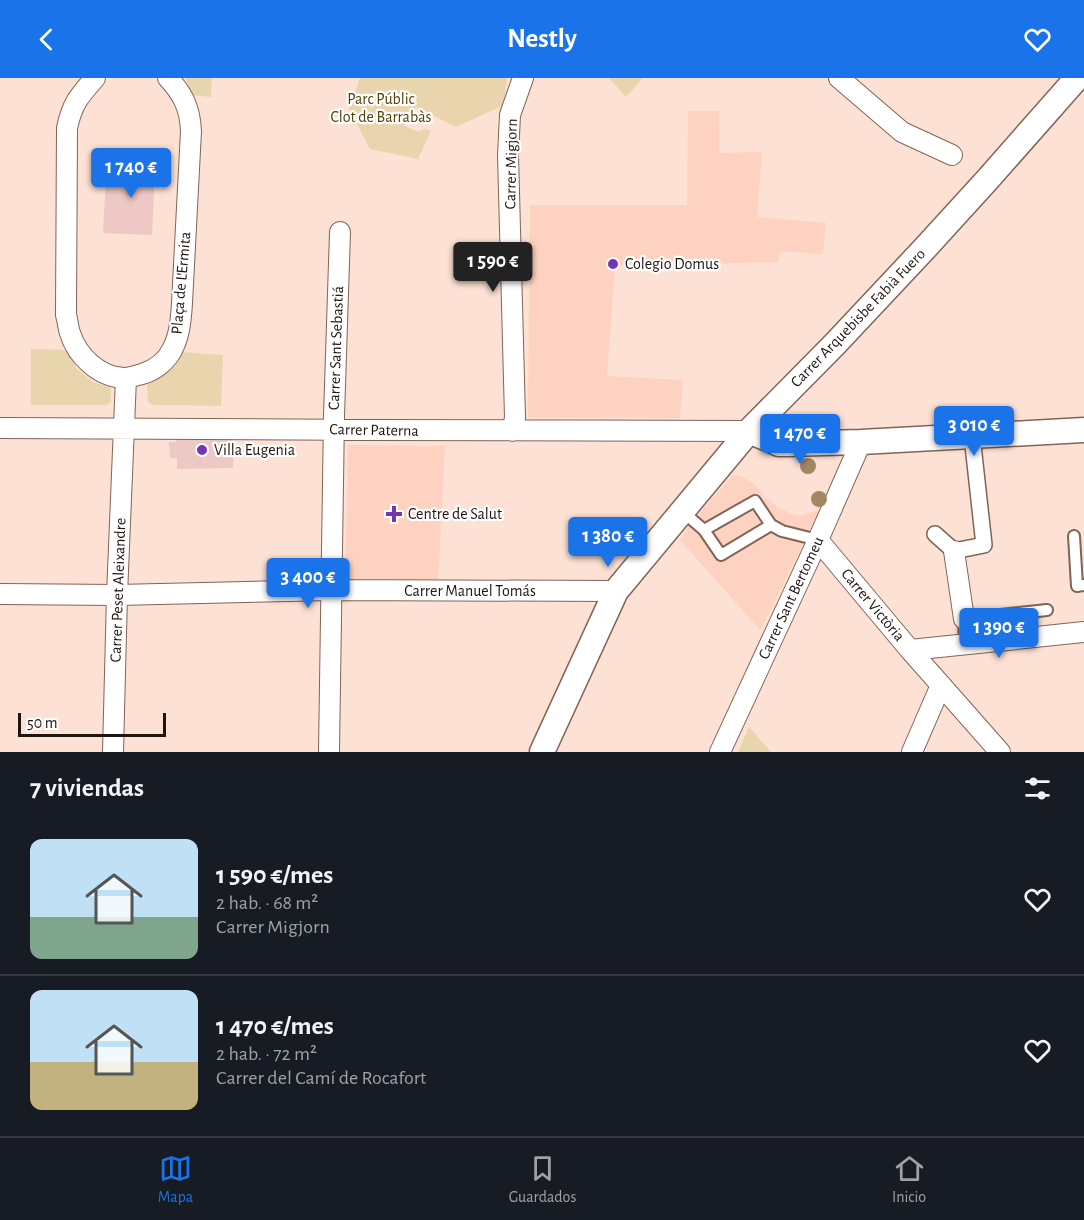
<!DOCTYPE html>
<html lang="es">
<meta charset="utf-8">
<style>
:root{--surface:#171b24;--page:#20242c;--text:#f1f3f6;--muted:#9ea1a6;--line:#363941;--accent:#1a73e8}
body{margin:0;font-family:"Alegreya Sans",sans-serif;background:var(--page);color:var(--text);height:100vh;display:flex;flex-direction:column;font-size:22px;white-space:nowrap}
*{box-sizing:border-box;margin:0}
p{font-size:20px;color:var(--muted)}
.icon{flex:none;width:33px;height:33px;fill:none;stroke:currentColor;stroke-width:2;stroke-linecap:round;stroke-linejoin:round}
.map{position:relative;height:674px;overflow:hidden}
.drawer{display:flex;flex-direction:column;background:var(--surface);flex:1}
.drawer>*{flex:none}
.scale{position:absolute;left:18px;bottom:15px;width:148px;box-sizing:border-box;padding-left:6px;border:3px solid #211510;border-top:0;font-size:16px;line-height:21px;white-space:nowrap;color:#211510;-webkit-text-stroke:4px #fff;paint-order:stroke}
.price{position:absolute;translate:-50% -51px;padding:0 14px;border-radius:6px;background:var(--accent);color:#fff;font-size:20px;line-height:39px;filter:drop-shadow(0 2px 3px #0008)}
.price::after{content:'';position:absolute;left:50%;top:36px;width:18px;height:14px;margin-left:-9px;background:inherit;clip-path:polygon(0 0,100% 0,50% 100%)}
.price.active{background:#222;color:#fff}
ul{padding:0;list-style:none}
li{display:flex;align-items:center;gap:18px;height:150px;padding:0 30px}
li+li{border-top:2px solid var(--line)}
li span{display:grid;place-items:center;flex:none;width:168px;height:120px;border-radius:12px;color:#555}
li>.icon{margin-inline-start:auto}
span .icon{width:72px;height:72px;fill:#fffc;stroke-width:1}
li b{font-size:26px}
h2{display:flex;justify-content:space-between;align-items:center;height:72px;padding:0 30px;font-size:26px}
header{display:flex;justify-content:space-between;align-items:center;height:78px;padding:0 30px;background:var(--accent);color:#fff;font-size:27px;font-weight:700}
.menu{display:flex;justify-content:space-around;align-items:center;height:84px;border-top:2px solid var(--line);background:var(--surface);font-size:16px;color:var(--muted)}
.menu a{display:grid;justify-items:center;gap:3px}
.menu .active{color:var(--accent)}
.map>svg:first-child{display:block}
.built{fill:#fdd2c0}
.green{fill:#e8d5ad}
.building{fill:#eec8c4}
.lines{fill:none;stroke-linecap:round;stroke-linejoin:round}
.service-casing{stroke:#826457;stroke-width:14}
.pedestrian-casing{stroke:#826457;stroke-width:18}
.minor-casing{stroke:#826457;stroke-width:22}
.tertiary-casing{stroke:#826457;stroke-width:27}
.service{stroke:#fff;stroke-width:10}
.pedestrian{stroke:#fff;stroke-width:15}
.minor{stroke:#fff;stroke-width:20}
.tertiary{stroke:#fff;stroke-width:24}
.tree{fill:#a18863}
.poi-dot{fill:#7436ac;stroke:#fff;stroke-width:2}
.labels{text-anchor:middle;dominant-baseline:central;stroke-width:4.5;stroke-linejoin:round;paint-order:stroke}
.park-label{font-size:16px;fill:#564006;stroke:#fff}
.street-label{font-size:16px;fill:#211510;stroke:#fff}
.poi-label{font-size:16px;fill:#211510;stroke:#fff;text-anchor:start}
</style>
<header><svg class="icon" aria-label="back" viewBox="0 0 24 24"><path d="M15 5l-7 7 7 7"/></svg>Nestly<svg class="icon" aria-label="heart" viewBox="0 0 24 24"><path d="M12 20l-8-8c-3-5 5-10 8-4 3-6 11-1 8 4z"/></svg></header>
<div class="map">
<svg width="1084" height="674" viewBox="0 0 1084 674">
<rect width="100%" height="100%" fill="#fde1d4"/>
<!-- built -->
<path class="built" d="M 688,33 L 719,33 L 719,75 L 762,74 L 757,139 L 826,145 L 823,176 L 780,173 L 778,184 L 615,188 L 607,298 L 683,302 L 680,340 L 528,339 L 530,127 L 687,127 Z
M 348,367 L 445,368 L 438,505 L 345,506 Z
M 733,397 L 743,399 L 754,406 L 765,419 L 779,430 L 797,438 L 820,432 L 760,552 L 680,462 L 687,450 L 701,433 Z"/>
<!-- green -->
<path class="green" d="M 185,0 L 212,0 L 211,19 L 192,17 L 190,10 Z
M 360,0 L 507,0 L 504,27 L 456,49 L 416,29 L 404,48 L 419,54 L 424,51 L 431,53 L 418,81 L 370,71 L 349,31 Z
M 609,0 L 643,0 L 626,19 Z
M 31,271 L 66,272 L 77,291 L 93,304 L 111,310 L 111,323 L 107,327 L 31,327 Z
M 181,274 L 223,277 L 221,328 L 153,327 L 148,324 L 147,302 Z
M 749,649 L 771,674 L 738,674 Z"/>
<!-- building -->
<path class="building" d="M 148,70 L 153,70 L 153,92 L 155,92 L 152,157 L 103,155 L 106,99 L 117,100 L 124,88 L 127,88 L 127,75 L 137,75 L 136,89 L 139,89 L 138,92 L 144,92 L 145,84 L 147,84 Z
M 234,357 L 233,390 L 177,391 L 177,380 L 170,380 L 169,364 L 176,364 L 176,358 Z"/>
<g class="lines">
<defs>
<path id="service" d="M 682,433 L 704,452 L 721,477 L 771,447 L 782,453 L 818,462
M 704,452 L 755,423 L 771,447
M 1074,458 L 1077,508 L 1084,507
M 965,566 L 964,541 L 1047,532"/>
<path id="pedestrian" d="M 935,456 L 954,473 L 984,467 L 972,358"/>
<path id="minor" d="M 95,0 C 79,18 72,26 67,50 L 66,237 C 68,243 68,250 70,255 C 77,278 99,299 124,300 C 130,300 137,297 142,296 C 155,292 167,283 173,270 C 180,256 181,240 182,225 L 191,53 C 190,30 183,16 168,0
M 839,0 L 902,54 L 952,77
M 0,350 C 250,351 499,353 749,353
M 513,353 L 515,339 L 508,77 L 510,37 L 523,0
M 818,462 L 910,572 L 1000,674
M 954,473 L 964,541
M 0,516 L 117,517 L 331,512 L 616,513
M 910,572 L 1084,554
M 113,674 L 117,517 L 126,300
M 329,674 L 334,338 L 340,154
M 720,674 L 818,462 L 861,364
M 912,674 L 941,607"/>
<path id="tertiary" d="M 749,353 L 779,366 L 787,366 L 861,364 L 1084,352
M 542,674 L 616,513 L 749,353 L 835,266 L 926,169 L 988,101 L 1077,0"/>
</defs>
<!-- service casing -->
<use href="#service" class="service-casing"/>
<!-- pedestrian casing -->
<use href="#pedestrian" class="pedestrian-casing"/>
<!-- minor casing -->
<use href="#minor" class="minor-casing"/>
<!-- tertiary casing -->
<use href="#tertiary" class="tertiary-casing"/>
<!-- service -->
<use href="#service" class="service"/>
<!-- pedestrian -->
<use href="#pedestrian" class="pedestrian"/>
<!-- minor -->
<use href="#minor" class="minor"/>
<!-- tertiary -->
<use href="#tertiary" class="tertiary"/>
</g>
<!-- trees -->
<g class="tree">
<circle cx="808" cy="388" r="8"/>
<circle cx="819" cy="421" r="8"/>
</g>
<!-- markers -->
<g class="poi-dot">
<circle cx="613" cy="186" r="6"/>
<circle cx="202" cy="372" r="6"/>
<path d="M391 427h6v6h6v6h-6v6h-6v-6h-6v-6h6z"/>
</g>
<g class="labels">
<!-- park labels -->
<g class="park-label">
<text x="381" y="21">Parc Públic<tspan x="381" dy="18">Clot de Barrabàs</tspan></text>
</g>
<!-- street labels -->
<g class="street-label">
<text transform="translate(511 86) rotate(-89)">Carrer Migjorn</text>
<text transform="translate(181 205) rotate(-85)">Plaça de L'Ermita</text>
<text transform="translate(858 240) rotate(-46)">Carrer Arquebisbe Fabià Fuero</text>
<text transform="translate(336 270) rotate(-88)">Carrer Sant Sebastiá</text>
<text transform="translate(374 352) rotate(1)">Carrer Paterna</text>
<text transform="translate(118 512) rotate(-88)">Carrer Peset Aleixandre</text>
<text x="470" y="513">Carrer Manuel Tomás</text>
<text transform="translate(791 520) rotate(-65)">Carrer Sant Bertomeu</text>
<text transform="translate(873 527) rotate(50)">Carrer Victòria</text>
</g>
<!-- poi labels -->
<g class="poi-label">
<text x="625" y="186">Colegio Domus</text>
<text x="214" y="372">Villa Eugenia</text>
<text x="408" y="436">Centre de Salut</text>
</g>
</g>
</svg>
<div class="scale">50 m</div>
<b class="price" style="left:131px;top:121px">1 740 €</b>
<b class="price active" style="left:493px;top:215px">1 590 €</b>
<b class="price" style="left:974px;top:379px">3 010 €</b>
<b class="price" style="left:800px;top:387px">1 470 €</b>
<b class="price" style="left:608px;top:490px">1 380 €</b>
<b class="price" style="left:308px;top:531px">3 400 €</b>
<b class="price" style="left:999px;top:581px">1 390 €</b>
</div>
<section class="drawer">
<h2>7 viviendas<svg class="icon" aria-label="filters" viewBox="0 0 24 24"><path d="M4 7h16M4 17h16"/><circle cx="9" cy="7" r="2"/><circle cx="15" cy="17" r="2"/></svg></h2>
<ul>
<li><span style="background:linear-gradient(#bfe0f5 65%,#7fa58c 0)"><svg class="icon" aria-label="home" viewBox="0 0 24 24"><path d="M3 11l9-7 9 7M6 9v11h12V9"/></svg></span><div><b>1 590 €/mes</b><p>2 hab. · 68 m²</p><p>Carrer Migjorn</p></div><svg class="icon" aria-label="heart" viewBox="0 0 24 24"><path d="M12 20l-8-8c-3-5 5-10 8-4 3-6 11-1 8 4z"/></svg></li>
<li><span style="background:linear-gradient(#bfe0f5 60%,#c2b280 0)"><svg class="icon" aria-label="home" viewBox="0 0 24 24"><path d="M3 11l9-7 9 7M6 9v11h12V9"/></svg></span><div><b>1 470 €/mes</b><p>2 hab. · 72 m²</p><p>Carrer del Camí de Rocafort</p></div><svg class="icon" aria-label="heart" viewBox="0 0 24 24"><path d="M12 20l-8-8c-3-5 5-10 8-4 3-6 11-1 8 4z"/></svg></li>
</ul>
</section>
<nav class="menu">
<a class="active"><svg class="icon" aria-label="map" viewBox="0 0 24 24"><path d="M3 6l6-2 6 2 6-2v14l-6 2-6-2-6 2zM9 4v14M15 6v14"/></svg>Mapa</a>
<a><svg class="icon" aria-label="saved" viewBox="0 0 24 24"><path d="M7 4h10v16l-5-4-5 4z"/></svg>Guardados</a>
<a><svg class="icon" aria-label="home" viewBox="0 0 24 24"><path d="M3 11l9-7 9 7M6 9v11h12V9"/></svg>Inicio</a>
</nav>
